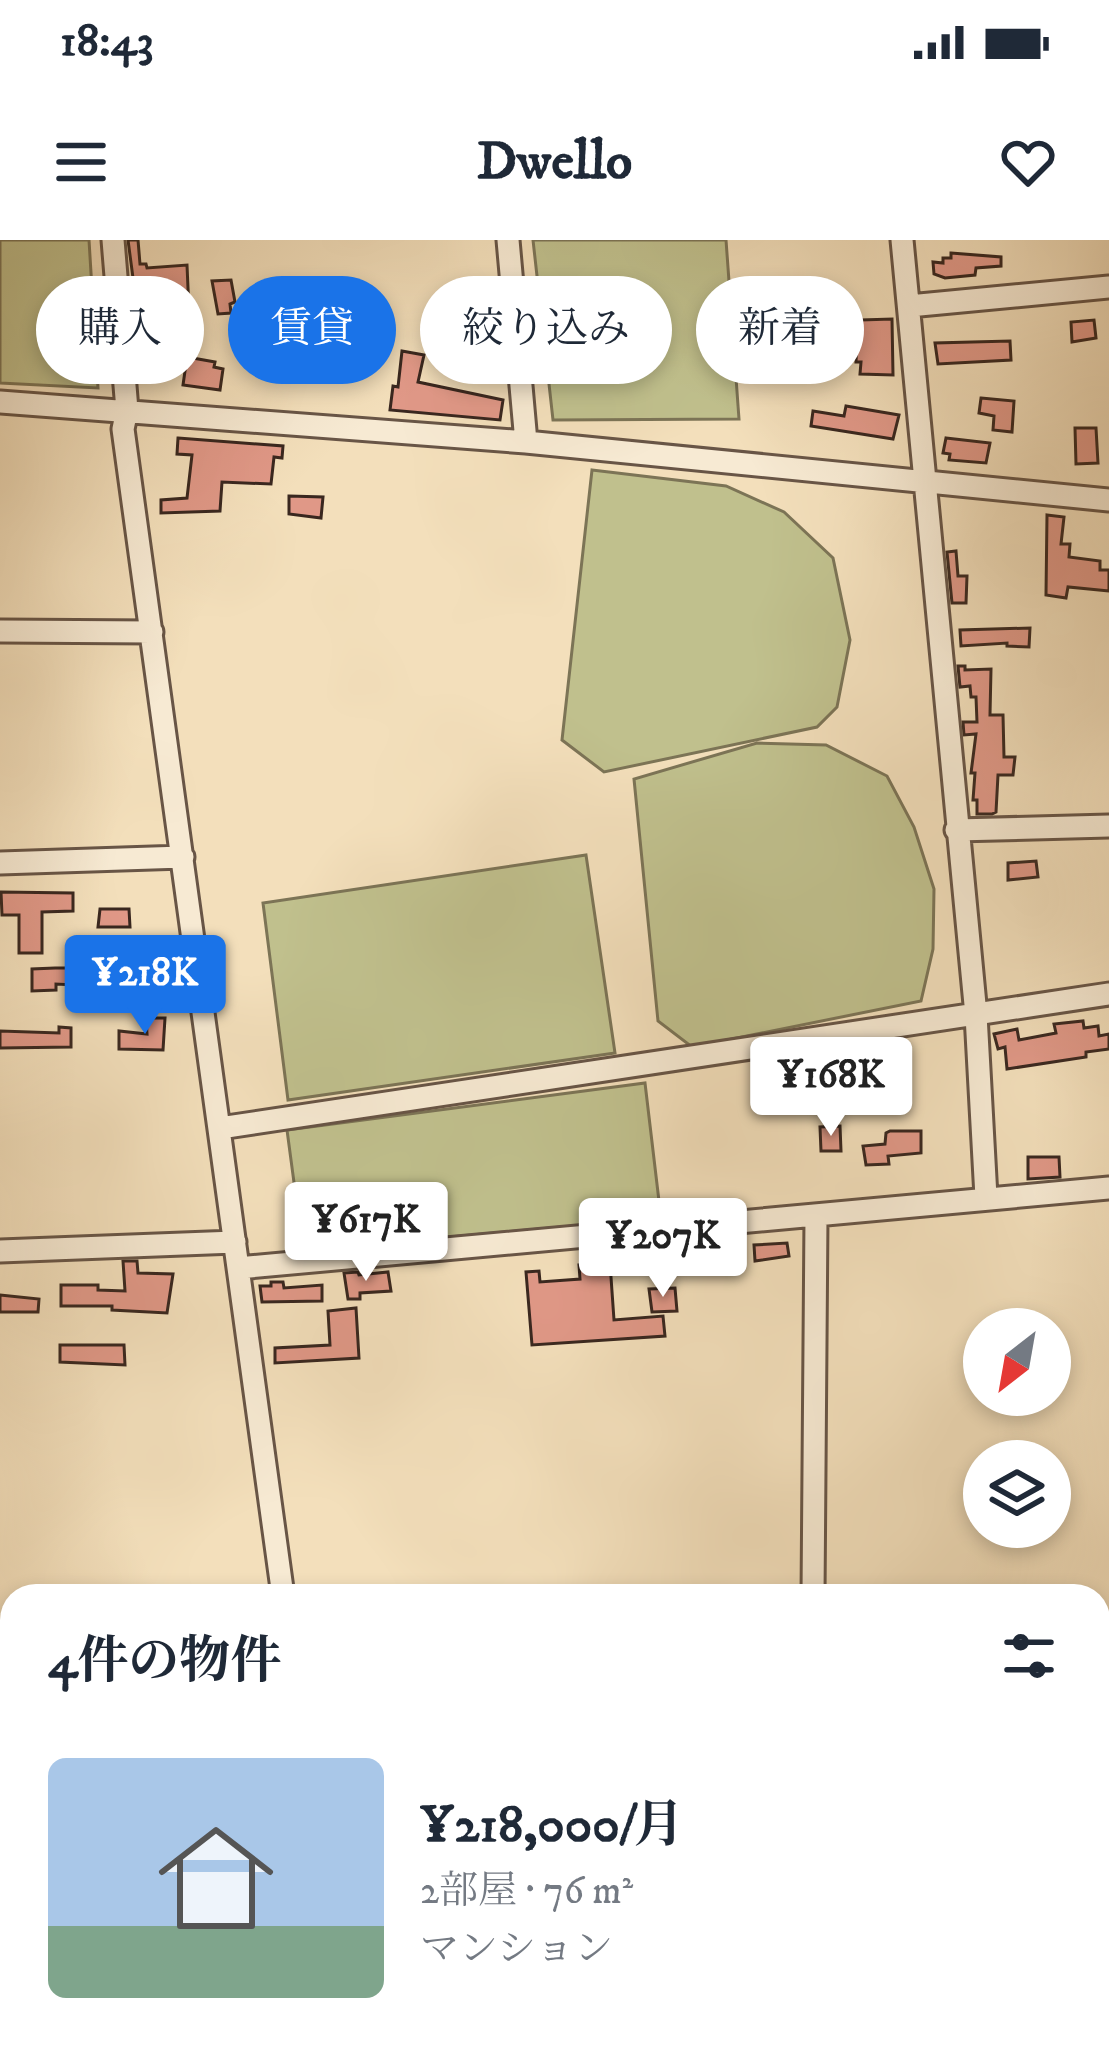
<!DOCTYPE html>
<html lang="ja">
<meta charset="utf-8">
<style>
:root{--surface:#fff;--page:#f6f6f7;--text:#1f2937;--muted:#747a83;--line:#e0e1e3;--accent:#1a73e8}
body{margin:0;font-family:"IM FELL DW Pica","Noto Serif JP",serif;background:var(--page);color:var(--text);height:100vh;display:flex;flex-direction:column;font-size:45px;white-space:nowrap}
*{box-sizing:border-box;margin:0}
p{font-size:39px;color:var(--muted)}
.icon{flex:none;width:66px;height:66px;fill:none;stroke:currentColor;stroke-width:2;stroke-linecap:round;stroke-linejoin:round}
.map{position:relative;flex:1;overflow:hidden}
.side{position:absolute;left:0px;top:1344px;width:1110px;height:471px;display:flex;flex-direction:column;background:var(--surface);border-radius:36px 36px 0 0;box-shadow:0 6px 18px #0003}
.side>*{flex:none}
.banner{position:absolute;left:36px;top:36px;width:1038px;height:108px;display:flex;gap:24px}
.needle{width:78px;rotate:211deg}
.fabs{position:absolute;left:963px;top:1068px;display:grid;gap:24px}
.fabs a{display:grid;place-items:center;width:108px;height:108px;border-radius:50%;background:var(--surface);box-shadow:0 6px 18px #0003;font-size:60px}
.price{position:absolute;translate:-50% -102px;padding:0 27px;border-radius:12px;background:#fff;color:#222;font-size:39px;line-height:78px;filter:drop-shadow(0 3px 6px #0008)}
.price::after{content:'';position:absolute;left:50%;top:72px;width:36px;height:27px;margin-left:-18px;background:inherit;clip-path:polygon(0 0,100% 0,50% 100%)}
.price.on{background:var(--accent);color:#fff}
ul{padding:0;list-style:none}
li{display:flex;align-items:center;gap:36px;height:300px;padding:0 48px}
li+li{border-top:3px solid var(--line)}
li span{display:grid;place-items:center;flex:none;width:336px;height:240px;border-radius:18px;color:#555}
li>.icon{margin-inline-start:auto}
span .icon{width:144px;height:144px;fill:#fffc;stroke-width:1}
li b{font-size:51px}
h2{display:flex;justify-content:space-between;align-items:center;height:144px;padding:0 48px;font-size:51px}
.chip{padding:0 42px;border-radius:54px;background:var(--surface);box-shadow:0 6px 18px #0003;font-size:42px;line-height:108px}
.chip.on{background:var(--accent);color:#fff}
.status{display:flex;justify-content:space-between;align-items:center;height:84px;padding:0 60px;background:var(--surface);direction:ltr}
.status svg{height:33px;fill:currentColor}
header{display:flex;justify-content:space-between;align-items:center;height:156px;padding:0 48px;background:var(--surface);font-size:54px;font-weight:700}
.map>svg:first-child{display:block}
.green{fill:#c0c08d;stroke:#7c7456;stroke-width:3}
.building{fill:#e09887;stroke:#39271f;stroke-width:3}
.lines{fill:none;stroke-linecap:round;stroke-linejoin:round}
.minor-casing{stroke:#685546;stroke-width:27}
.minor{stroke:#f7ead3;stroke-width:21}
</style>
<div class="status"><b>18:43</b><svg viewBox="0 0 49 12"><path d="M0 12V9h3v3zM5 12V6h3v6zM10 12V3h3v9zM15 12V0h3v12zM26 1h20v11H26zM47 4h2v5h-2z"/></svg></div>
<header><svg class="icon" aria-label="menu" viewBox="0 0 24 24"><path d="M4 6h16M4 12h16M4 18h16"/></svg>Dwello<svg class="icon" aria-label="heart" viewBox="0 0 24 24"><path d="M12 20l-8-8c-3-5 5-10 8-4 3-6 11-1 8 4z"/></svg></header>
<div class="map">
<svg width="1109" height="1814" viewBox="0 0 1109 1814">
<rect width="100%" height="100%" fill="#f3dfbb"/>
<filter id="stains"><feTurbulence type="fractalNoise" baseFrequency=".00167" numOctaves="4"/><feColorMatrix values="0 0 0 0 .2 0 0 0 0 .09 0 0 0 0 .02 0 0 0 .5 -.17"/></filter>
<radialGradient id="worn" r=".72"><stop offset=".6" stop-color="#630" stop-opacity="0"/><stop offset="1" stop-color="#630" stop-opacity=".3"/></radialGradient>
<!-- green -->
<path class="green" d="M 0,0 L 89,0 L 98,148 L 0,143 Z
M 533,0 L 726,0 L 739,179 L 553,180 Z
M 592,230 L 726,246 L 784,272 L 833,318 L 850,400 L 837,467 L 817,487 L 604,532 L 562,500 Z
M 757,503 L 826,505 L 887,536 L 914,587 L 934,649 L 933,709 L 921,761 L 692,807 L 658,781 L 634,539 Z
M 586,615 L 615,813 L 288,860 L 263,663 Z
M 645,843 L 661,978 L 303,1010 L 287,890 Z"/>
<!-- building -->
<path class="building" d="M 128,0 L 138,0 L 140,24 L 146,24 L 147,28 L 187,25 L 190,94 L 137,104 L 136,92 L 140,91 Z
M 951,13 L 1001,17 L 1001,26 L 976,28 L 975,35 L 945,38 L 934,34 L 933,22 L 943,23 L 943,18 L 951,18 Z
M 231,40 L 235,62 L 230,64 L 231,73 L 218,74 L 212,41 Z
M 468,75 L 485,77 L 485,84 L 498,86 L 495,105 L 466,106 Z
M 892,79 L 893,135 L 860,134 L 861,122 L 856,122 L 857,99 L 827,100 L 828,81 Z
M 1094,80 L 1096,98 L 1072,102 L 1071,82 Z
M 1010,101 L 1011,120 L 938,124 L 935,103 Z
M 402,111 L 424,115 L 418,142 L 503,160 L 500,180 L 390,170 L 393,146 L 398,147 Z
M 187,117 L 215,122 L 214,127 L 223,129 L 220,150 L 183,145 Z
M 981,158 L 1014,161 L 1012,192 L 993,190 L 994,176 L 979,173 Z
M 846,166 L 899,175 L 893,199 L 811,186 L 813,171 L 844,176 Z
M 1075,188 L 1096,188 L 1098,223 L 1076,224 Z
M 178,198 L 283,206 L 282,218 L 274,217 L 271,244 L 222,242 L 220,271 L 161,273 L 161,260 L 187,258 L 192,215 L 177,214 Z
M 946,198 L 990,203 L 986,223 L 949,220 L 950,214 L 943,213 Z
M 289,256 L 323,257 L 321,278 L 289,274 Z
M 1047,275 L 1064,277 L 1061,304 L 1070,304 L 1069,317 L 1100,321 L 1100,330 L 1109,330 L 1109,351 L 1068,347 L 1066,358 L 1046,355 Z
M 956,311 L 958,336 L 967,336 L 966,363 L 952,363 L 947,312 Z
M 1030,388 L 1029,407 L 1007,406 L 1007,403 L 961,406 L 960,390 Z
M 958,426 L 965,426 L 965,430 L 991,429 L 990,475 L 1003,475 L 1004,517 L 1015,517 L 1013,535 L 998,535 L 996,572 L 992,574 L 977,574 L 977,560 L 973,560 L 975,533 L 971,533 L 976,494 L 964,495 L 963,482 L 977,482 L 976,457 L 971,457 L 970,446 L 960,447 Z
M 1036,621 L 1038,637 L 1008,640 L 1008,623 Z
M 1,652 L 73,653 L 73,671 L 42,672 L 42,713 L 19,713 L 19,675 L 2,675 Z
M 100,669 L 129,669 L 130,687 L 98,687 Z
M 55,728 L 94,728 L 95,746 L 56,744 L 56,750 L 32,751 L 32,729 Z
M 169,730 L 169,747 L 118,746 L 118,731 Z
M 146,778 L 165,778 L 163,810 L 119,809 L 119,791 L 147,794 Z
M 1083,781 L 1084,788 L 1098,786 L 1099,796 L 1109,794 L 1109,809 L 1086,812 L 1086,817 L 1007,829 L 1005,807 L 998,809 L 994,794 L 1017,789 L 1019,800 L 1056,793 L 1054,784 Z
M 59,787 L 71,788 L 71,807 L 0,808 L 0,791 L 59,793 Z
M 840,886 L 841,911 L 821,911 L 820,887 Z
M 890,891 L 921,891 L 921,913 L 888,916 L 889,924 L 866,925 L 863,906 L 885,904 L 886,893 Z
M 1028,917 L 1059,917 L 1060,937 L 1028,939 Z
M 787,1003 L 789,1016 L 755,1021 L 754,1005 Z
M 123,1021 L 137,1021 L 138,1033 L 173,1034 L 167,1073 L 112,1070 L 112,1066 L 61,1066 L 61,1045 L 98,1045 L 98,1050 L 125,1051 Z
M 610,1023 L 614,1080 L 663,1076 L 665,1096 L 532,1105 L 526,1032 L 539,1031 L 540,1042 L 580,1039 L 579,1025 Z
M 358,1032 L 359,1035 L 388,1032 L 391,1051 L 360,1053 L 360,1059 L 348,1059 L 344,1033 Z
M 271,1042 L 283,1042 L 284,1048 L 322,1045 L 322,1061 L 262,1062 L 260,1046 L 271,1046 Z
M 675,1048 L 677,1071 L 652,1072 L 649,1049 Z
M 0,1055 L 39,1059 L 38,1072 L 0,1072 Z
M 356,1068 L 359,1118 L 275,1123 L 275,1108 L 330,1105 L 328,1071 Z
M 60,1105 L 124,1105 L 125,1125 L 60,1122 Z"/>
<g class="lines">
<defs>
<path id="minor" d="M 113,0 L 127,170 L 123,189 L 283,1356
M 508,0 L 526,202
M 902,0 L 976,775 L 986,957
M 909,66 L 1109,47
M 0,162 L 526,202 L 1109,260
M 0,391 L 152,392
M 956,590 L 1109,586
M 0,623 L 183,617
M 220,888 L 1109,754
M 0,1011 L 235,1002
M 238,1028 L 1109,948
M 813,1356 L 816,977
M 1098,1710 L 1109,1710
M 0,1784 L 12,1783
M 341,1803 L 342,1814
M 602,1803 L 602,1814
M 809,1803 L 809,1814"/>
</defs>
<!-- minor casing -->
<use href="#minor" class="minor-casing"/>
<!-- minor -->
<use href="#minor" class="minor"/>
</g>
<rect width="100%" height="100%" filter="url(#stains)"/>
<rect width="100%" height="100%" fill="url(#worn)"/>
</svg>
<div class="fabs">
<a><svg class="needle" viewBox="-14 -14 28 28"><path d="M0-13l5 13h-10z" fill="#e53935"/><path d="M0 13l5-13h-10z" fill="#747a83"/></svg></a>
<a><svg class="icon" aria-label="layers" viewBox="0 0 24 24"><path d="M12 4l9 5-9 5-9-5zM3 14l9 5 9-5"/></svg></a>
</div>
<b class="price on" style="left:145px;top:797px">¥218K</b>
<b class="price" style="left:831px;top:899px">¥168K</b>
<b class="price" style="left:366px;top:1044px">¥617K</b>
<b class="price" style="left:663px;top:1060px">¥207K</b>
<div class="banner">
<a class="chip">購入</a>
<a class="chip on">賃貸</a>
<a class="chip">絞り込み</a>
<a class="chip">新着</a>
</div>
<section class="side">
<h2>4件の物件<svg class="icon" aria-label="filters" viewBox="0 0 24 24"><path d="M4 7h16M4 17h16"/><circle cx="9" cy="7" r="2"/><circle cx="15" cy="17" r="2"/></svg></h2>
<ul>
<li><span style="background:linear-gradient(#a9c7e8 70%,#7fa58c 0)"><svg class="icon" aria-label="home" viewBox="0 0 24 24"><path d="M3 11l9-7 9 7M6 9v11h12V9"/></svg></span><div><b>¥218,000/月</b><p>2部屋 · 76 m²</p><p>マンション</p></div></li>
</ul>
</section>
</div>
